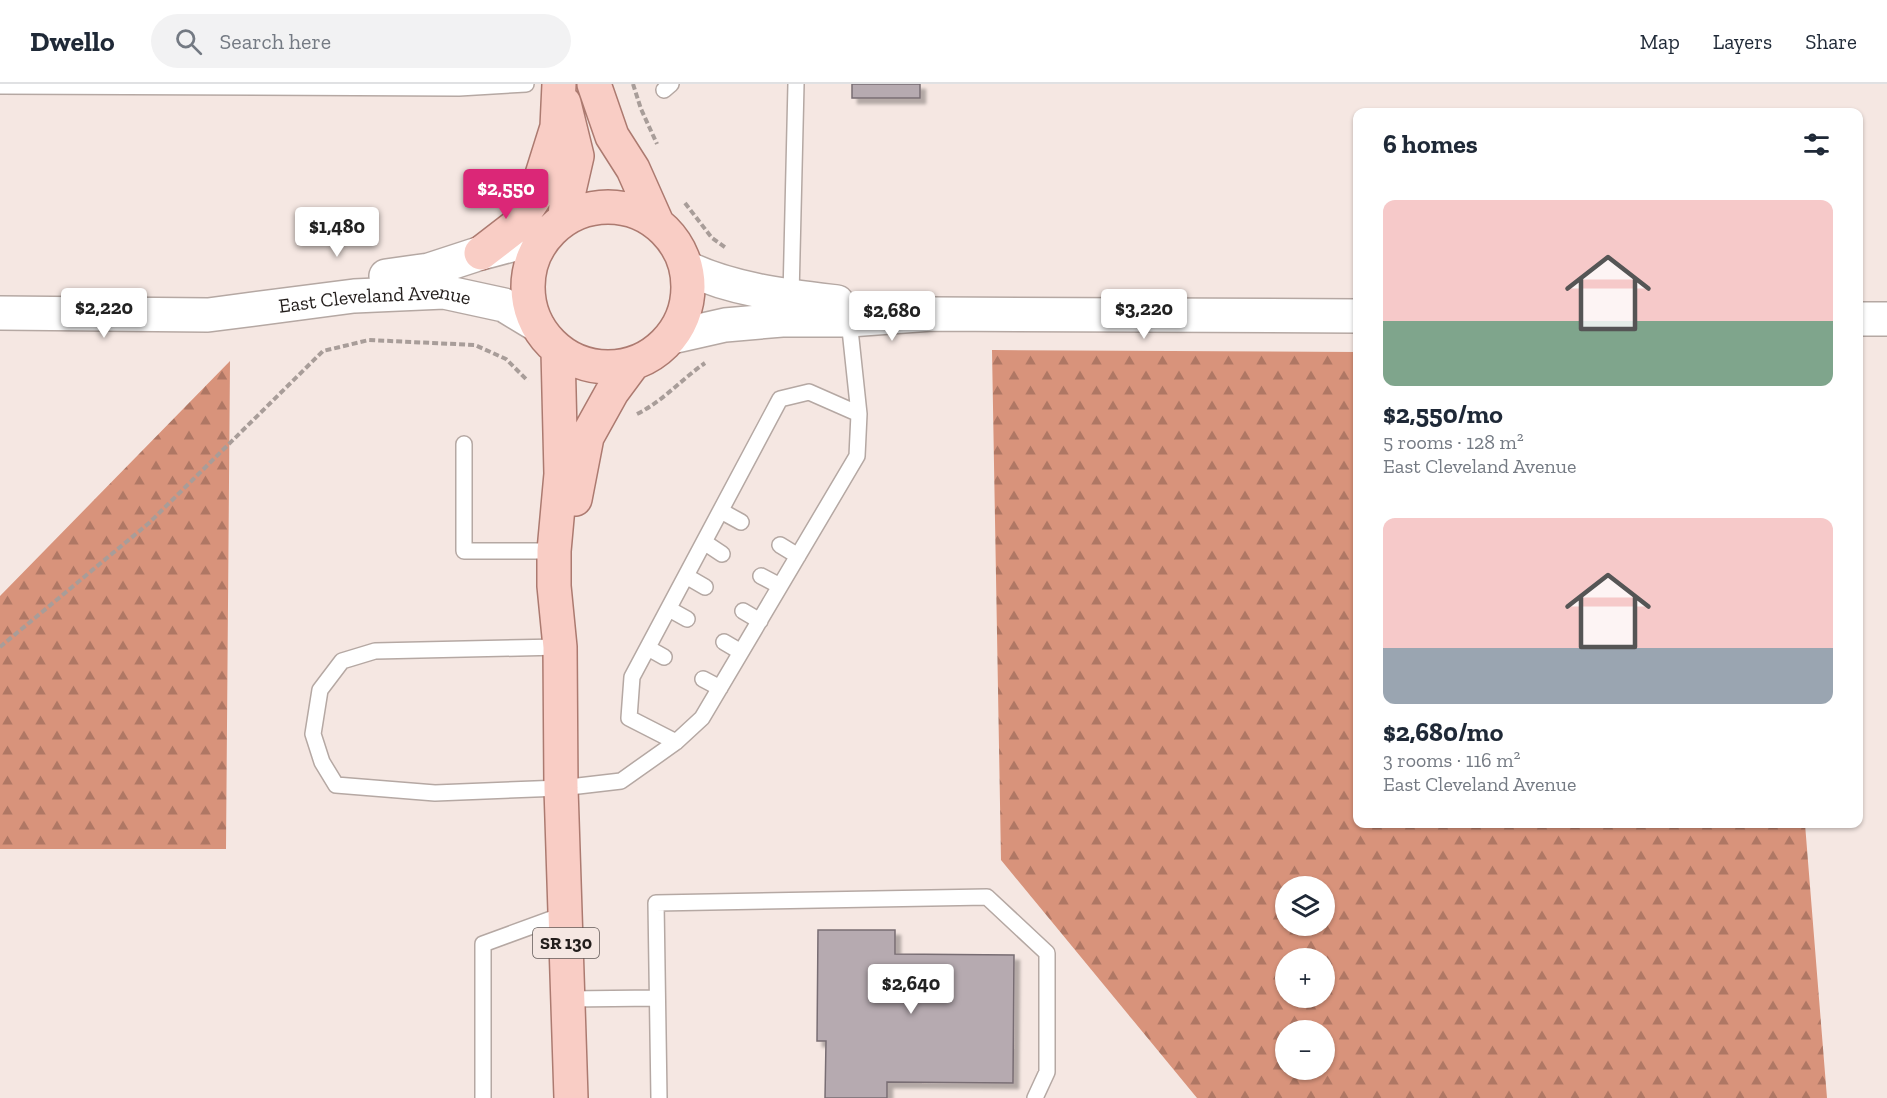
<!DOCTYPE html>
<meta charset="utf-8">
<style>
:root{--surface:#fff;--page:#f2f2f3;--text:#1f2937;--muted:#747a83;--line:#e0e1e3;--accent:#db2777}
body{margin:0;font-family:"Zilla Slab",serif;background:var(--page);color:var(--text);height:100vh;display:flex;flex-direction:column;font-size:22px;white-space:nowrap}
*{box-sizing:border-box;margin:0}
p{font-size:20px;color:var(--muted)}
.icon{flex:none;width:33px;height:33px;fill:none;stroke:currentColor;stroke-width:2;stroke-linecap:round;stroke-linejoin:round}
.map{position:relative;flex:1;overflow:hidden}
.side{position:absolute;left:1353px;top:24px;width:510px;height:720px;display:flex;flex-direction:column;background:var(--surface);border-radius:12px;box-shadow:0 2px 4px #0004}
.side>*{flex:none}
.tools{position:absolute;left:1275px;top:792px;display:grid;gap:12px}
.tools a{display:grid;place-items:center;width:60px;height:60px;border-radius:50%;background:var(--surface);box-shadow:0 2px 4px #0004;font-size:30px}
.price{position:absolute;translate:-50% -51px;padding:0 14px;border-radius:6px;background:#fff;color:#222;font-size:20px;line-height:39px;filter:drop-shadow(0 2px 3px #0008)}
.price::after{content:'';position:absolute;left:50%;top:36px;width:18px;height:14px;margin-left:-9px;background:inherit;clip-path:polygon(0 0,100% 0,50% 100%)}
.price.current{background:var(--accent);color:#fff}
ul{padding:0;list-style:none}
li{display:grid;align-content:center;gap:12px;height:318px;padding:0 30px}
li span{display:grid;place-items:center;height:186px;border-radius:12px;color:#555}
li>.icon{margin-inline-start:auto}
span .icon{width:108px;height:108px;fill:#fffc;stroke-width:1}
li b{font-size:26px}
h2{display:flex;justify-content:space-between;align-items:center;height:72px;padding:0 30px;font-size:26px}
header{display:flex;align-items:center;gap:36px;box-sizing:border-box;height:84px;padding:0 30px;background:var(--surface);border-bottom:2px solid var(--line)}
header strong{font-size:28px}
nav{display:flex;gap:33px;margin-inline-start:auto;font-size:21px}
.search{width:420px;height:54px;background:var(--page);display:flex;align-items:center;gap:15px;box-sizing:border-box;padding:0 21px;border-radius:33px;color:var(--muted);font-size:22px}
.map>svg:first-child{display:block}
.forest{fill:url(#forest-firs);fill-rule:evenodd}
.building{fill:#b6aab0;stroke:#786d73;stroke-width:1.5;filter:url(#shadow)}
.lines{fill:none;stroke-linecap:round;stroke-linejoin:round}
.lane-casing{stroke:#b5a8a3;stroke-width:18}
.secondary-casing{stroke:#b5a8a3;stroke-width:36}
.primary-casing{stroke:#ac7a70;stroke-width:36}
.path{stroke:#a89d99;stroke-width:4;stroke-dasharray:6 3;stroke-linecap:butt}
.lane{stroke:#fff;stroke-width:15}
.secondary{stroke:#fff;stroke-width:33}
.primary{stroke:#f9cdc5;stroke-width:33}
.labels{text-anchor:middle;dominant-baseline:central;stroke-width:4.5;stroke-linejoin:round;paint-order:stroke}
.shield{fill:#f5e7e2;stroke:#625a57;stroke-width:1.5}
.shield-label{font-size:18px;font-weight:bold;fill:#231e1c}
.street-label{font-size:20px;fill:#231e1c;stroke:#f5e7e2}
</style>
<header>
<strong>Dwello</strong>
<div class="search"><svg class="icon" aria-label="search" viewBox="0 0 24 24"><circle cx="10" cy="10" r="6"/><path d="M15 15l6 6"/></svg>Search here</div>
<nav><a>Map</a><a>Layers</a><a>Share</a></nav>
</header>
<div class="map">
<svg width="1887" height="1014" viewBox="0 0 1887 1014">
<defs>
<pattern id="forest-firs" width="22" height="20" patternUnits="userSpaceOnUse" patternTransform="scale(1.5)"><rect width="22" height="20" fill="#d8937b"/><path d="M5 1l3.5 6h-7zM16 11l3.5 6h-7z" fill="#af7764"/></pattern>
<filter id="shadow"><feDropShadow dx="5.5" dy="5.5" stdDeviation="1.5" flood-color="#0004"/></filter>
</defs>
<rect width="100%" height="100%" fill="#f5e7e2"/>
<!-- forest -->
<path class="forest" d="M 992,266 L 1357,268 L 1358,740 L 1805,740 L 1827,1014 L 1197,1014 L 1001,776 ZM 1286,802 L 1324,802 L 1324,842 L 1286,842 ZM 1286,874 L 1324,874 L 1324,914 L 1286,914 ZM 1286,946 L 1324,946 L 1324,986 L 1286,986 Z
M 230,277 L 226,765 L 0,765 L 0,512 Z"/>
<!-- building -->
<path class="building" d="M 852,0 L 920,0 L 920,14 L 852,14 Z
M 818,846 L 895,846 L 895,870 L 1014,871 L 1013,999 L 887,998 L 887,1014 L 825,1014 L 826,957 L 817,957 Z"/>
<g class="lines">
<defs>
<path id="lane" d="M 0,2 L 459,4 L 526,0
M 664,6 L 671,0
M 791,212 L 796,0
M 464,360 L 464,467 L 554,467
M 721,427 L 741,438
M 704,458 L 722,470
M 780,461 L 798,472
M 686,492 L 705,503
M 761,492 L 780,502
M 669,525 L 687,535
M 743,527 L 760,537
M 724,558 L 741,568
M 560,563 L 375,567 L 342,577 L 320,606 L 313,650 L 322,678 L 336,701 L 435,709 L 561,704 L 621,697 L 676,658 L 702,634 L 857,372 L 859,330 L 849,236
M 648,564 L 664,573
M 703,595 L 720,604
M 676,658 L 629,634 L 632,593 L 780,315 L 809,308 L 859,330
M 568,915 L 657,914
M 483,1014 L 483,860 L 565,830
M 659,1014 L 656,819 L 987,813 L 1047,869 L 1047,988 L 1035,1014"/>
<g id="secondary">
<path d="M 687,184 C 733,206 787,212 837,218"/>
<path d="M 386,192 L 429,186 L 481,169 L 545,152"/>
<path id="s1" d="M 0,229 L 208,231 L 354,212 L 444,208 L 504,221 L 537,241"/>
<path d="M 1858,235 L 1887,235"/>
<path d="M 672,253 L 725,241 L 782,236 L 849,236 L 932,230 L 1358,232"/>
</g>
<path id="primary" d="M 594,0 L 612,52 L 633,85 L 657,139
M 564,19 L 577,72 L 566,120 L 565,135
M528 203a80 80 0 1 1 160 0a80 80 0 1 1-160 0Z
M 481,169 L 516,142 L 535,113 L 557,43 L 559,0
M 558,267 L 561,390 L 554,467 L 554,502 L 560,563 L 561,704 L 571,1014
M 575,415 L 587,353 L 612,308 L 632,281"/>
</defs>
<!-- lane casing -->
<use href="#lane" class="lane-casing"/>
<!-- secondary casing -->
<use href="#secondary" class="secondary-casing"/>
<!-- primary casing -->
<use href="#primary" class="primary-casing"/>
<!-- path -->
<path class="path" d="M 633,0 L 641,25 L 657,60
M 685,119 L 712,154 L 726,164
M 637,330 C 663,317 682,295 705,279
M 0,563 L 149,439 L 323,267 L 369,256 L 475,261 L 506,275 L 528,297"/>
<!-- lane -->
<use href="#lane" class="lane"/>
<!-- secondary -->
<use href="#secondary" class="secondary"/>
<!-- primary -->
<use href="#primary" class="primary"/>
</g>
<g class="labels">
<!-- shield labels -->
<rect class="shield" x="533" y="844" width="66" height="30" rx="4.5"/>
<g class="shield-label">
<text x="566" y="859">SR 130</text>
</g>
<!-- street labels -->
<g class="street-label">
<text stroke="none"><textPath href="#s1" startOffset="376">East Cleveland Avenue</textPath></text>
</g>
</g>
</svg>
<div class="tools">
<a><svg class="icon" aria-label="layers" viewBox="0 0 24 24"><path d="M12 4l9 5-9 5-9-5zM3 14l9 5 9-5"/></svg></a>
<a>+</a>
<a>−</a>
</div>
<b class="price current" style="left:506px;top:136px">$2,550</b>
<b class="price" style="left:337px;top:174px">$1,480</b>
<b class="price" style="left:104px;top:255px">$2,220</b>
<b class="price" style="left:1144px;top:256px">$3,220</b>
<b class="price" style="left:892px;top:258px">$2,680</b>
<b class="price" style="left:911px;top:931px">$2,640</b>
<section class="side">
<h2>6 homes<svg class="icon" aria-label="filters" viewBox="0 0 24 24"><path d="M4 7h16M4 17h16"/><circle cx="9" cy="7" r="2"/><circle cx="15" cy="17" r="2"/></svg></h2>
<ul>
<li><span style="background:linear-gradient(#f6c9c9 65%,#7fa58c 0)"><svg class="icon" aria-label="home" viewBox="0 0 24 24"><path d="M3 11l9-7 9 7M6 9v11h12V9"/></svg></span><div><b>$2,550/mo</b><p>5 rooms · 128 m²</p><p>East Cleveland Avenue</p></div></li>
<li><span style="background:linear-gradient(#f6c9c9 70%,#9aa5b1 0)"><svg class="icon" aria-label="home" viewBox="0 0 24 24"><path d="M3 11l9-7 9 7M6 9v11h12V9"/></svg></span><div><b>$2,680/mo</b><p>3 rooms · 116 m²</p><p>East Cleveland Avenue</p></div></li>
</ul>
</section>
</div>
